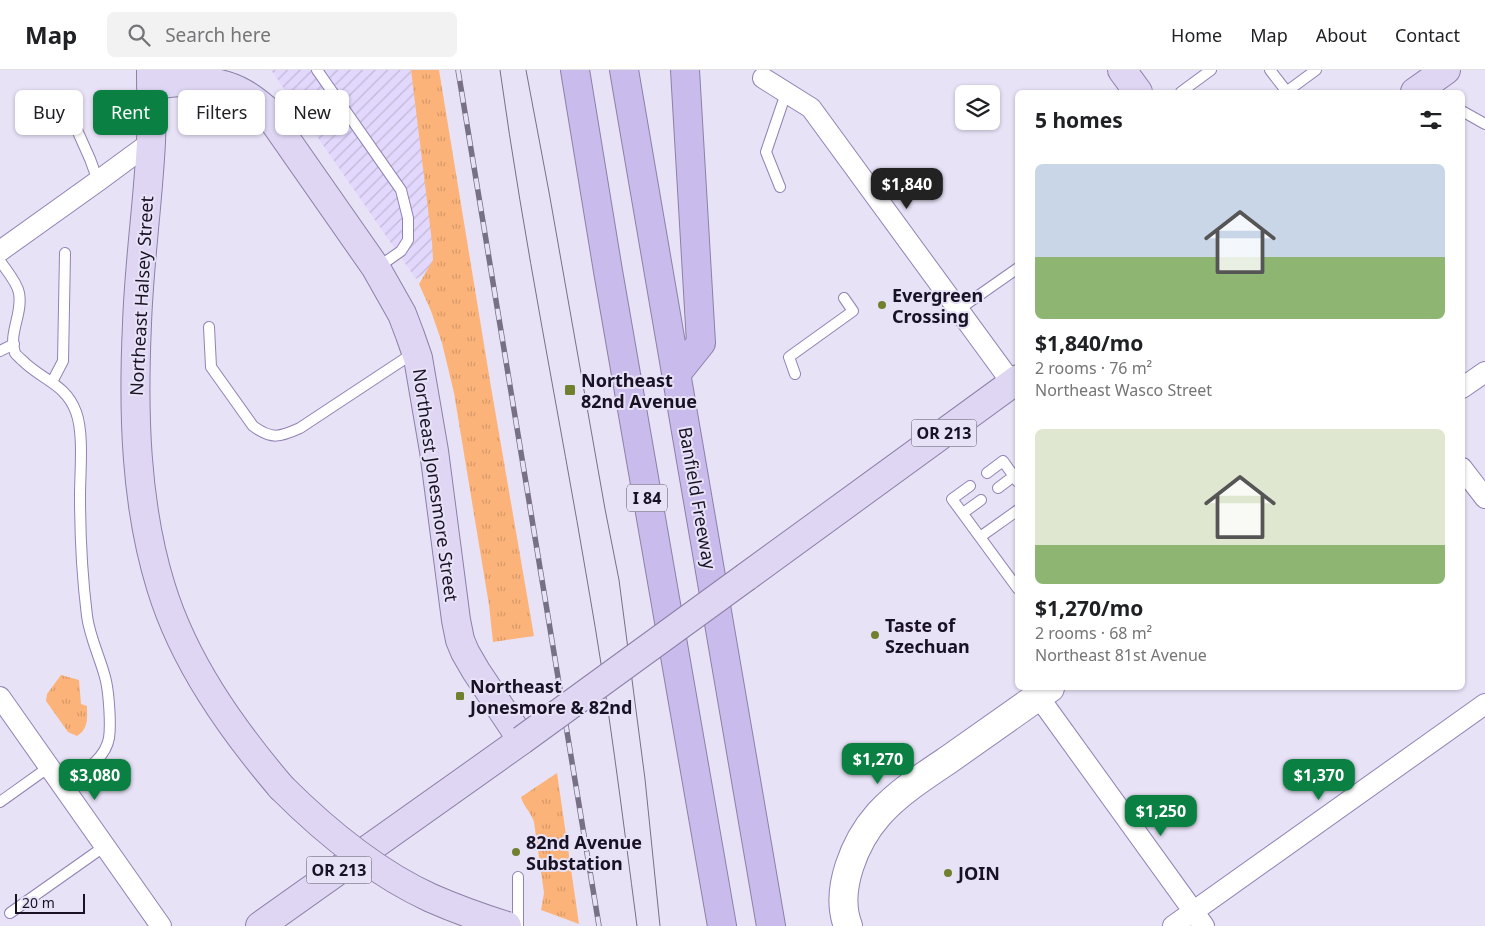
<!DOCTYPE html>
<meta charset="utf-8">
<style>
:root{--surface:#fff;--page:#f2f2f2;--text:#202124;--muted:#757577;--line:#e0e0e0;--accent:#0b8043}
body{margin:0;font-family:"Noto Sans",sans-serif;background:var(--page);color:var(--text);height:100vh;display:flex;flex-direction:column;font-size:19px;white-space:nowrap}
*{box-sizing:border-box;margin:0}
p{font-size:16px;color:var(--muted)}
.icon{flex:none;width:28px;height:28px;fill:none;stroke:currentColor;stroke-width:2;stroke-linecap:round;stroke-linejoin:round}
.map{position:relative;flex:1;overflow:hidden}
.details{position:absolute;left:1015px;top:20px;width:450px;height:600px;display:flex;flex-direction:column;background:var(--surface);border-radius:8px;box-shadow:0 1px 4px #0004}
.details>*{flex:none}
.hud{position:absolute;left:15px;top:20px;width:475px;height:45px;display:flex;gap:10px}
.controls{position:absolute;left:955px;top:15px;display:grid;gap:10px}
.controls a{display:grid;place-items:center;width:45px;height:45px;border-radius:8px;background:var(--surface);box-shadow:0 1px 4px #0004;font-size:25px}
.scale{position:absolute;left:15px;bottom:12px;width:70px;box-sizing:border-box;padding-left:5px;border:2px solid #191225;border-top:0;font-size:14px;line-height:18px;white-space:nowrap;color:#191225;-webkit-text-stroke:4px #e8e2f7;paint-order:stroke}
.price{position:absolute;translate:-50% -42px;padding:0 11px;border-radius:10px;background:var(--accent);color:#fff;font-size:16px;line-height:32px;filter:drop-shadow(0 1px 2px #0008)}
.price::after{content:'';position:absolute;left:50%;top:30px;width:15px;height:11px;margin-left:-8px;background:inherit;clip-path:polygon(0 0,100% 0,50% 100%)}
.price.active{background:#222;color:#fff}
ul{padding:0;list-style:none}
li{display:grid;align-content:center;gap:10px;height:265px;padding:0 20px}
li span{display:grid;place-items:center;height:155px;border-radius:8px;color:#555}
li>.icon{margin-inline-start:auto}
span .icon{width:90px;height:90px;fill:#fffc;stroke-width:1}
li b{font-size:21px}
h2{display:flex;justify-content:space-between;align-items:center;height:60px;padding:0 20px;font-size:21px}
.chip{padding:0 18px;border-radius:8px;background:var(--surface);box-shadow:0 1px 4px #0004;font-size:18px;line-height:45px}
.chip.active{background:var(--accent);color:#fff}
header{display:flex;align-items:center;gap:30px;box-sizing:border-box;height:70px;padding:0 25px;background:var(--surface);border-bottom:1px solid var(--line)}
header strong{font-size:24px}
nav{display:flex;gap:28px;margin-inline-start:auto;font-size:18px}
.search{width:350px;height:45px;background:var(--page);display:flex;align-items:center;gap:12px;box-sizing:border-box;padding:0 18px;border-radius:8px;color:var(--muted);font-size:19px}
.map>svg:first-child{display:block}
.industrial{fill:url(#industrial-furrows)}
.grass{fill:url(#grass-tufts)}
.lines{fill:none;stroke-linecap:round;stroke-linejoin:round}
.service-casing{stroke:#9282b4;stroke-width:12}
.minor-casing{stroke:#9282b4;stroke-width:22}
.secondary-casing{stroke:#9282b4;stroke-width:30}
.primary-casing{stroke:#8c80a7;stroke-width:30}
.motorway-casing{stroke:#8c80a7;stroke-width:30}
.service{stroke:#fff;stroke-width:10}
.minor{stroke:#fff;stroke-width:20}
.secondary{stroke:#fff;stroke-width:28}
.primary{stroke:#dfd6f4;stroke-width:28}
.motorway{stroke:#cabbed;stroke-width:28}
.tram{stroke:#787185;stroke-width:1}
.rail-casing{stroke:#787185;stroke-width:5.5}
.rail{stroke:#e8e2f7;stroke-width:4;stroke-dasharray:11;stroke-linecap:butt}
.primary-bridge-casing{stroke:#8c80a7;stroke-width:30;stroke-linecap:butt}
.primary-bridge{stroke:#dfd6f4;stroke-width:28}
.poi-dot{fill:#71802f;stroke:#e8e2f7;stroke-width:2}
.labels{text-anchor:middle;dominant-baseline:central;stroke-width:4;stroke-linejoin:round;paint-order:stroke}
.shield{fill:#e8e2f7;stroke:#575064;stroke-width:1}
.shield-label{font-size:16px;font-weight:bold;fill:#191225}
.poi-label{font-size:18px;font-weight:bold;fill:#191225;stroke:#e8e2f7;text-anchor:start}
.street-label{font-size:18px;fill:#191225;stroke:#e8e2f7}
</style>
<header>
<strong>Map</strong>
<div class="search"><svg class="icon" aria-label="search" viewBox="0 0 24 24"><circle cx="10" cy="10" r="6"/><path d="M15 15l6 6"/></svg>Search here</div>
<nav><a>Home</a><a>Map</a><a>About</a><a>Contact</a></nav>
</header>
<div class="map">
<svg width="1485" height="856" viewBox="0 0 1485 856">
<defs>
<pattern id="industrial-furrows" width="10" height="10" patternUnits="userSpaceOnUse" patternTransform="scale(1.25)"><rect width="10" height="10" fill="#e2d7fc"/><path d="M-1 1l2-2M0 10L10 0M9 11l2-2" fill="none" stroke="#c1b8d8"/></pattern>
<pattern id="grass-tufts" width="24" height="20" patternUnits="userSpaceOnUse" patternTransform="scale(1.25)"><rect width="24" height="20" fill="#fcb379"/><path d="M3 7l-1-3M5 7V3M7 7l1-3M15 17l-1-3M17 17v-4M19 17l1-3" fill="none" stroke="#d79968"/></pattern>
</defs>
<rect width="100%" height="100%" fill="#e8e2f7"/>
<!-- industrial -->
<path class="industrial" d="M 271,0 L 411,0 L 437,197 L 416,209 Z"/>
<!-- grass -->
<path class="grass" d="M 411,0 L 439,0 L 491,317 L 534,566 L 493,572 L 489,535 L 454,323 L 442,273 L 431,241 L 419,214 L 433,190 L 432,172 Z
M 61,605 L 79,610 L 81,634 L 87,636 C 87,648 89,658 77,666 L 68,662 L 46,631 L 47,624 Z
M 557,703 L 579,854 L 541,840 L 544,823 L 534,752 C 531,742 523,736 521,727 Z"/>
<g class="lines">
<defs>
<path id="service" d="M 317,0 L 401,120 L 408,148 L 408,170 L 401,181 L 377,198
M 1270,0 L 1287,22
M 1181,22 L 1211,0
M 1286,22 L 1316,0
M 57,28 L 77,60 L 90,89 L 98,111
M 1462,41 L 1485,54
M 780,117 L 766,82 L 786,23
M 0,191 C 6,200 17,212 19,223 C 23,244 8,263 15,283 C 17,286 21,289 23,291 C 42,310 66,314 76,342 C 84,363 80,403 80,425 C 80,466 82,506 87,546 C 90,569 101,589 106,611 C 109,625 111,655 109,668 C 105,691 80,703 63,716
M 958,240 L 1018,198
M 209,257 L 211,297 L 253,356 C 272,370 280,367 300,358 L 415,282
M 0,281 L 14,274
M 795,304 L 789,287 L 853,241 L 844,228
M 52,312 L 63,291 L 65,183
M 987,403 L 1003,391 L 1018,412
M 970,416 L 952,429 L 1018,519
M 998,418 L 1014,406
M 963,443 L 981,430
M 980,467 L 1018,440
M 0,732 L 49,697
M 10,843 L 105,776
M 518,856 L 518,807"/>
<path id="minor" d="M 763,8 L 811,38 L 1012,313
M 0,181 L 98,111 L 151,72
M 1462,318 L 1485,302
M 1462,398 L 1485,428
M 1038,626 L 1204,856
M 0,627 L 161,856
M 1173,856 L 1485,634"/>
<path id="secondary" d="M 848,856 C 834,820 855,771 879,744 C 898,723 924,706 948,690 C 982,666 1016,642 1050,618"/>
<path id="primary" d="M 151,0 C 151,24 152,48 151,72 C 148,133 139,193 137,254 C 133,341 135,433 161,517 C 184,592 231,658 281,717
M 1122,0 L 1138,22
M 151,15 C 181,12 214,6 243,23 C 250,27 258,33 265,39 L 376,198 L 402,244 L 410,265 L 418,288 L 434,381 L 456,550 L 460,570 L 465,582 L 476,601 L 522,670 L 260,856
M 1415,22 L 1446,0
M 746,507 L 1018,309"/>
<path id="motorway" d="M 575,0 L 608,201 L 722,856
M 624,0 L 771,856
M 677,303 L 701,273 L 685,0"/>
</defs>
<!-- service casing -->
<use href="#service" class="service-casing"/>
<!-- minor casing -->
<use href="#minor" class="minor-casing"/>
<!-- secondary casing -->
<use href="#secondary" class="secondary-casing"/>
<!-- primary casing -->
<use href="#primary" class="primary-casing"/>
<!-- motorway casing -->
<use href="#motorway" class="motorway-casing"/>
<!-- service -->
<use href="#service" class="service"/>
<!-- minor -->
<use href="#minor" class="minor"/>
<!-- secondary -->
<use href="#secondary" class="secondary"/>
<!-- primary -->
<use href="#primary" class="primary"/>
<!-- motorway -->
<use href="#motorway" class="motorway"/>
<!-- tram -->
<path class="tram" d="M 500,0 C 524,173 559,343 588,515 C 608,628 622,742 637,856
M 526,0 L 549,122 L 605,439 L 619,510 L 645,709 L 660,856"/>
<defs>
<path id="rail" d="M 458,0 L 599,856"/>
</defs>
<!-- rail casing -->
<use href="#rail" class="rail-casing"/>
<!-- rail -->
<use href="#rail" class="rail"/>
<defs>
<path id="primary-bridge" d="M 522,670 L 746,507
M 281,717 C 325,761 374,802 431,828 C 456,839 481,848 507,856"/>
</defs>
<!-- primary-bridge casing -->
<use href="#primary-bridge" class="primary-bridge-casing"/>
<!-- primary-bridge -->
<use href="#primary-bridge" class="primary-bridge"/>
</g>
<!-- markers -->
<g class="poi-dot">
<circle cx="882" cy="235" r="5"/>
<rect x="564" y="314" width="12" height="12" rx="2.5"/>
<circle cx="875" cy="565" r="5"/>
<rect x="455" y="621" width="10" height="10" rx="2.5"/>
<circle cx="516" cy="782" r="5"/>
<circle cx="948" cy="803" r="5"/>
</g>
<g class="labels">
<!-- shield labels -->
<g class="shield">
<rect x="911.5" y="349.5" width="65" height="27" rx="4"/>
<rect x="627" y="414.5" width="40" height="27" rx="4"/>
<rect x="306.5" y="786.5" width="65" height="27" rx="4"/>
</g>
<g class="shield-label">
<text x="944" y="363">OR 213</text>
<text x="647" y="428">I 84</text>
<text x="339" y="800">OR 213</text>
</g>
<!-- poi labels -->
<g class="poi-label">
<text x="892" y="225">Evergreen<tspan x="892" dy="21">Crossing</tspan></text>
<text x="581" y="310">Northeast<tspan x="581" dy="21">82nd Avenue</tspan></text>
<text x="885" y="555">Taste of<tspan x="885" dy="21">Szechuan</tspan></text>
<text x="470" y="616">Northeast<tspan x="470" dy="21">Jonesmore &amp; 82nd</tspan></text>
<text x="526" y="772">82nd Avenue<tspan x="526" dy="21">Substation</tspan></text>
<text x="958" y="803">JOIN</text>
</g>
<!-- street labels -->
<g class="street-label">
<text transform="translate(141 226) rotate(-87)">Northeast Halsey Street</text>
<text transform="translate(436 415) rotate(82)">Northeast Jonesmore Street</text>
<text transform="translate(698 428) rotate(80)">Banfield Freeway</text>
</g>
</g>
</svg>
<div class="controls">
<a><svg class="icon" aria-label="layers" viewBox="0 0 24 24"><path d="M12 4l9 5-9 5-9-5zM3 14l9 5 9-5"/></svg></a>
</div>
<div class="scale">20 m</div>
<b class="price active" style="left:907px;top:140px">$1,840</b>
<b class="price" style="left:878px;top:715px">$1,270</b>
<b class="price" style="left:95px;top:731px">$3,080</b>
<b class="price" style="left:1319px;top:731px">$1,370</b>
<b class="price" style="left:1161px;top:767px">$1,250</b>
<div class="hud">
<a class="chip">Buy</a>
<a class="chip active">Rent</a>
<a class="chip">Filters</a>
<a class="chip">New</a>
</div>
<section class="details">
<h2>5 homes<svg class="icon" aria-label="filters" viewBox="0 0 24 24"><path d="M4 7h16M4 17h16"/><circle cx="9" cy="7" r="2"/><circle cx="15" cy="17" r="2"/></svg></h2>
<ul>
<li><span style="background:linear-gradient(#c9d6e8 60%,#8fb573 0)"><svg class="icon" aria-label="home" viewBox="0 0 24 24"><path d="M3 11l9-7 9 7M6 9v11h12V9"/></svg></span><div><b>$1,840/mo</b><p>2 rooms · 76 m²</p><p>Northeast Wasco Street</p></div></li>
<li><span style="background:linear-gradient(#dfe7d0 75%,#8fb573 0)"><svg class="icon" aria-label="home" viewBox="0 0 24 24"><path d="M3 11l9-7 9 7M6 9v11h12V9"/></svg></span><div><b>$1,270/mo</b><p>2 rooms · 68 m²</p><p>Northeast 81st Avenue</p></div></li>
</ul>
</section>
</div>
